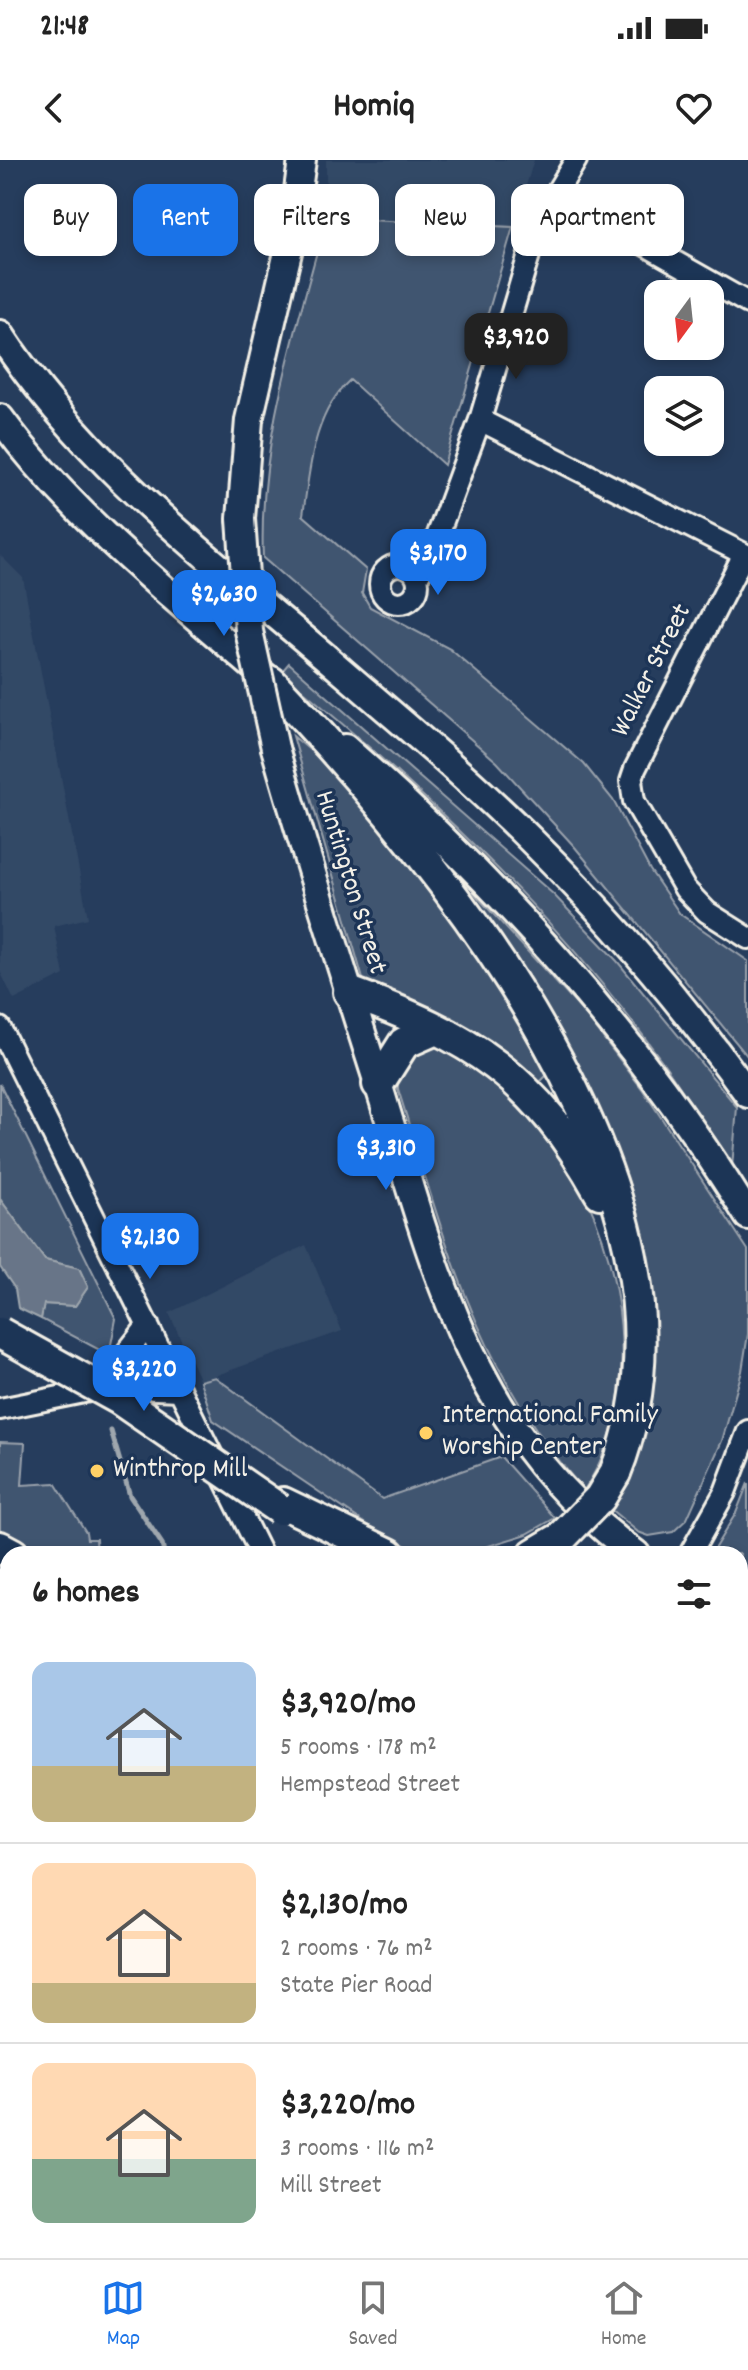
<!DOCTYPE html>
<meta charset="utf-8">
<style>
:root{--surface:#fff;--page:#f6f6f6;--text:#222;--muted:#767676;--line:#e0e0e0;--accent:#1a73e8}
body{margin:0;font-family:Dekko,sans-serif;background:var(--page);color:var(--text);height:100vh;display:flex;flex-direction:column;font-size:30px;white-space:nowrap}
*{box-sizing:border-box;margin:0}
p{font-size:26px;color:var(--muted)}
.icon{flex:none;width:44px;height:44px;fill:none;stroke:currentColor;stroke-width:2;stroke-linecap:round;stroke-linejoin:round}
.map{position:relative;flex:1;overflow:hidden}
.sheet{position:absolute;left:0px;top:1386px;width:748px;height:712px;display:flex;flex-direction:column;background:var(--surface);border-radius:24px 24px 0 0;box-shadow:0 4px 12px #0003}
.sheet>*{flex:none}
.guide{position:absolute;left:24px;top:24px;width:700px;height:72px;display:flex;gap:16px}
.needle{width:52px;rotate:195deg}
.fabs{position:absolute;left:644px;top:120px;display:grid;gap:16px}
.fabs a{display:grid;place-items:center;width:80px;height:80px;border-radius:16px;background:var(--surface);box-shadow:0 4px 12px #0003;font-size:40px}
.price{position:absolute;translate:-50% -68px;padding:0 18px;border-radius:16px;background:var(--accent);color:#fff;font-size:26px;line-height:52px;filter:drop-shadow(0 2px 4px #0008)}
.price::after{content:'';position:absolute;left:50%;top:48px;width:24px;height:18px;margin-left:-12px;background:inherit;clip-path:polygon(0 0,100% 0,50% 100%)}
.price.active{background:#222;color:#fff}
ul{padding:0;list-style:none}
li{display:flex;align-items:center;gap:24px;height:200px;padding:0 32px}
li+li{border-top:2px solid var(--line)}
li span{display:grid;place-items:center;flex:none;width:224px;height:160px;border-radius:16px;color:#555}
li>.icon{margin-inline-start:auto}
span .icon{width:96px;height:96px;fill:#fffc;stroke-width:1}
li b{font-size:34px}
h2{display:flex;justify-content:space-between;align-items:center;height:96px;padding:0 32px;font-size:34px}
.pill{padding:0 28px;border-radius:16px;background:var(--surface);box-shadow:0 4px 12px #0003;font-size:28px;line-height:72px}
.pill.active{background:var(--accent);color:#fff}
.status{display:flex;justify-content:space-between;align-items:center;height:56px;padding:0 40px;background:var(--surface);direction:ltr}
.status svg{height:22px;fill:currentColor}
header{display:flex;justify-content:space-between;align-items:center;height:104px;padding:0 32px;background:var(--surface);font-size:36px;font-weight:700}
.dock{display:flex;justify-content:space-around;align-items:center;height:112px;border-top:2px solid var(--line);background:var(--surface);font-size:22px;color:var(--muted)}
.dock a{display:grid;justify-items:center;gap:4px}
.dock .active{color:var(--accent)}
.map>svg:first-child{display:block}
.built{fill:#334966}
.green{fill:#40546f;stroke:#9aa2ac;stroke-width:2}
.water{fill:#677588;stroke:#9fa7ae;stroke-width:2}
.lines{fill:none;stroke-linecap:round;stroke-linejoin:round}
.stream{stroke:#9fa7ae;stroke-width:5}
.minor-casing{stroke:#f4f1e8;stroke-width:26}
.major-casing{stroke:#f4f1e8;stroke-width:32}
.highway-casing{stroke:#f4f1e8;stroke-width:36}
.minor{stroke:#1d3557;stroke-width:20}
.major{stroke:#1d3557;stroke-width:26}
.highway{stroke:#1d3557;stroke-width:30}
.major-bridge-casing{stroke:#f4f1e8;stroke-width:32;stroke-linecap:butt}
.highway-bridge-casing{stroke:#f4f1e8;stroke-width:36;stroke-linecap:butt}
.major-bridge{stroke:#1d3557;stroke-width:26}
.highway-bridge{stroke:#1d3557;stroke-width:30}
.poi-dot{fill:#ffd166;stroke:#1d3557;stroke-width:3}
.labels{text-anchor:middle;dominant-baseline:central;stroke-width:7;stroke-linejoin:round;paint-order:stroke}
.street-label{font-size:28px;fill:#f4f1e8;stroke:#1d3557}
.poi-label{font-size:28px;fill:#f4f1e8;stroke:#1d3557;text-anchor:start}
</style>
<div class="status"><b>21:48</b><svg viewBox="0 0 49 12"><path d="M0 12V9h3v3zM5 12V6h3v6zM10 12V3h3v9zM15 12V0h3v12zM26 1h20v11H26zM47 4h2v5h-2z"/></svg></div>
<header><svg class="icon" aria-label="back" viewBox="0 0 24 24"><path d="M15 5l-7 7 7 7"/></svg>Homiq<svg class="icon" aria-label="heart" viewBox="0 0 24 24"><path d="M12 20l-8-8c-3-5 5-10 8-4 3-6 11-1 8 4z"/></svg></header>
<div class="map">
<svg width="748" height="2098" viewBox="0 0 748 2098">
<rect width="100%" height="100%" fill="#263d5d"/>
<filter id="ink" filterUnits="userSpaceOnUse"><feTurbulence type="fractalNoise" baseFrequency=".0125" numOctaves="2"/><feDisplacementMap in="SourceGraphic" scale="16" xChannelSelector="R" yChannelSelector="G"/><feConvolveMatrix kernelMatrix="1 2 1 2 8 2 1 2 1" color-interpolation-filters="sRGB"/></filter>
<g filter="url(#ink)">
<!-- built -->
<path class="built" d="M 326,0 L 534,0 L 513,67 L 326,58 Z
M 0,395 L 23,418 L 88,758 L 54,766 L 64,815 L 14,840 L 0,811 Z
M 306,1085 L 342,1171 L 200,1221 L 169,1153 Z
M 327,2090 L 444,2090 L 446,2098 L 326,2098 Z"/>
<!-- green -->
<path class="green" d="M 326,58 L 513,67 L 444,305 L 350,220 C 313,254 310,308 303,355 L 366,410 L 362,433 L 370,447 L 450,489 L 584,604 L 613,640 L 650,710 L 680,754 L 748,801 L 748,897 L 574,686 L 497,602 L 263,398 C 258,282 297,169 326,58 Z
M 289,503 L 553,734 L 617,801 L 737,947 L 732,1008 C 709,972 687,936 662,901 C 554,752 418,625 276,508 L 283,510 Z
M 293,576 C 403,664 481,792 548,914 L 534,928 L 365,826 Z
M 473,732 L 584,853 L 643,930 L 748,1090 L 748,1174 L 742,1211 L 722,1281 L 687,1359 L 673,1372 L 649,1376 L 638,1372 L 609,1348 C 648,1267 656,1216 646,1127 L 468,736 Z
M 429,880 C 463,890 478,907 503,930 C 517,942 532,953 544,966 C 553,976 560,990 567,1002 C 624,1094 647,1235 584,1330 C 474,1208 446,1081 398,929 L 397,908 Z
M 0,924 L 116,1159 L 109,1195 L 41,1159 L 43,1144 L 75,1146 L 88,1127 L 79,1108 L 45,1100 L 0,1039 Z
M 215,1217 L 382,1339 L 501,1297 L 555,1358 L 527,1374 L 482,1388 L 450,1391 L 410,1388 L 368,1365 L 213,1260 L 200,1221 Z
M 0,1282 L 25,1283 L 22,1325 L 55,1323 L 86,1372 L 87,1379 L 96,1379 L 97,1394 L 35,1394 L 0,1375 Z
M 748,1323 L 748,1454 L 740,1448 L 740,1394 L 711,1394 L 736,1353 Z
M 740,1475 L 748,1481 L 748,1662 L 740,1656 Z
M 740,1875 L 748,1880 L 748,1996 L 740,1998 Z
M 748,2014 L 748,2098 L 651,2098 L 656,2090 L 740,2090 L 740,2017 Z
M 149,2090 L 224,2090 L 223,2098 L 137,2098 L 150,2094 Z
M 444,2090 L 517,2090 L 519,2098 L 446,2098 Z
M 559,2090 L 637,2090 L 632,2098 L 562,2098 Z"/>
<!-- water -->
<path class="water" d="M 0,1039 L 45,1100 L 79,1108 L 88,1127 L 75,1146 L 44,1144 L 41,1159 L 18,1148 L 15,1129 L 0,1107 Z"/>
<g class="lines">
<!-- stream -->
<path class="stream" d="M 111,1271 L 130,1336 L 162,1384 L 164,1394"/>
<defs>
<path id="minor" d="M 555,34 L 748,143
M 480,260 L 748,396
M 744,394 L 635,609 L 631,621 L 634,641 L 685,729 L 707,752 L 748,778
M380 424a19 19 0 1 1 38 0a19 19 0 1 1-38 0Z
M 417,418 L 433,388 L 480,260 L 531,88 L 550,43 L 576,0
M 0,868 L 261,1394
M 109,1227 L 127,1192 L 148,1165
M 0,1249 L 109,1227 L 180,1230
M 690,1394 L 725,1332 L 748,1271
M 0,1502 L 8,1508
M 0,1558 L 8,1556
M 0,1865 L 8,1862
M 0,1983 L 8,2009
M 236,2098 L 236,2090
M 272,2098 L 273,2090"/>
<path id="major" d="M 0,174 C 87,309 223,408 343,512 C 407,567 472,621 532,681 C 611,759 683,844 748,934
M 0,258 C 73,358 175,438 268,519
M 241,359 L 249,260 L 292,75 L 302,0
M 275,588 C 306,698 341,807 376,917 C 434,1103 468,1271 636,1394
M 345,588 C 501,725 639,878 748,1056
M 740,1463 L 748,1469
M 740,2010 L 748,2007
M 305,2098 L 306,2090
M 643,2098 L 647,2090"/>
<path id="highway" d="M 271,522 C 445,705 724,1042 615,1313
M 349,832 C 472,877 535,916 600,1033
M 378,924 L 404,883 L 436,869
M 283,1343 L 389,1394
M 0,1387 L 13,1394
M 534,1394 L 561,1378
M 0,1427 L 8,1432
M 740,1698 L 748,1704
M 740,1792 L 748,1795
M 740,1831 L 748,1835
M 740,1858 L 748,1864
M 538,2090 L 541,2098"/>
</defs>
<!-- minor casing -->
<use href="#minor" class="minor-casing"/>
<!-- major casing -->
<use href="#major" class="major-casing"/>
<!-- highway casing -->
<use href="#highway" class="highway-casing"/>
<!-- minor -->
<use href="#minor" class="minor"/>
<!-- major -->
<use href="#major" class="major"/>
<!-- highway -->
<use href="#highway" class="highway"/>
<defs>
<path id="major-bridge" d="M 241,359 L 249,471 L 275,588"/>
<path id="highway-bridge" d="M 0,1173 L 119,1239 L 279,1349
M 561,1378 L 600,1338 L 615,1313"/>
</defs>
<!-- major-bridge casing -->
<use href="#major-bridge" class="major-bridge-casing"/>
<!-- highway-bridge casing -->
<use href="#highway-bridge" class="highway-bridge-casing"/>
<!-- major-bridge -->
<use href="#major-bridge" class="major-bridge"/>
<!-- highway-bridge -->
<use href="#highway-bridge" class="highway-bridge"/>
</g>
</g>
<!-- markers -->
<g class="poi-dot">
<circle cx="426" cy="1273" r="8"/>
<circle cx="97" cy="1311" r="8"/>
</g>
<g class="labels">
<!-- street labels -->
<g class="street-label">
<text transform="translate(653 511) rotate(-63)">Walker Street</text>
<text transform="translate(349 723) rotate(73)">Huntington Street</text>
</g>
<!-- poi labels -->
<g class="poi-label">
<text x="442" y="1257">International Family<tspan x="442" dy="32">Worship Center</tspan></text>
<text x="113" y="1311">Winthrop Mill</text>
</g>
</g>
</svg>
<div class="fabs">
<a><svg class="needle" viewBox="-14 -14 28 28"><path d="M0-13l5 13h-10z" fill="#e53935"/><path d="M0 13l5-13h-10z" fill="#767676"/></svg></a>
<a><svg class="icon" aria-label="layers" viewBox="0 0 24 24"><path d="M12 4l9 5-9 5-9-5zM3 14l9 5 9-5"/></svg></a>
</div>
<b class="price active" style="left:516px;top:221px">$3,920</b>
<b class="price" style="left:438px;top:437px">$3,170</b>
<b class="price" style="left:224px;top:478px">$2,630</b>
<b class="price" style="left:386px;top:1032px">$3,310</b>
<b class="price" style="left:150px;top:1121px">$2,130</b>
<b class="price" style="left:144px;top:1253px">$3,220</b>
<div class="guide">
<a class="pill">Buy</a>
<a class="pill active">Rent</a>
<a class="pill">Filters</a>
<a class="pill">New</a>
<a class="pill">Apartment</a>
</div>
<section class="sheet">
<h2>6 homes<svg class="icon" aria-label="filters" viewBox="0 0 24 24"><path d="M4 7h16M4 17h16"/><circle cx="9" cy="7" r="2"/><circle cx="15" cy="17" r="2"/></svg></h2>
<ul>
<li><span style="background:linear-gradient(#a9c7e8 65%,#c2b280 0)"><svg class="icon" aria-label="home" viewBox="0 0 24 24"><path d="M3 11l9-7 9 7M6 9v11h12V9"/></svg></span><div><b>$3,920/mo</b><p>5 rooms · 178 m²</p><p>Hempstead Street</p></div></li>
<li><span style="background:linear-gradient(#ffd9b3 75%,#c2b280 0)"><svg class="icon" aria-label="home" viewBox="0 0 24 24"><path d="M3 11l9-7 9 7M6 9v11h12V9"/></svg></span><div><b>$2,130/mo</b><p>2 rooms · 76 m²</p><p>State Pier Road</p></div></li>
<li><span style="background:linear-gradient(#ffd9b3 60%,#7fa58c 0)"><svg class="icon" aria-label="home" viewBox="0 0 24 24"><path d="M3 11l9-7 9 7M6 9v11h12V9"/></svg></span><div><b>$3,220/mo</b><p>3 rooms · 116 m²</p><p>Mill Street</p></div></li>
</ul>
</section>
</div>
<nav class="dock">
<a class="active"><svg class="icon" aria-label="map" viewBox="0 0 24 24"><path d="M3 6l6-2 6 2 6-2v14l-6 2-6-2-6 2zM9 4v14M15 6v14"/></svg>Map</a>
<a><svg class="icon" aria-label="saved" viewBox="0 0 24 24"><path d="M7 4h10v16l-5-4-5 4z"/></svg>Saved</a>
<a><svg class="icon" aria-label="home" viewBox="0 0 24 24"><path d="M3 11l9-7 9 7M6 9v11h12V9"/></svg>Home</a>
</nav>
